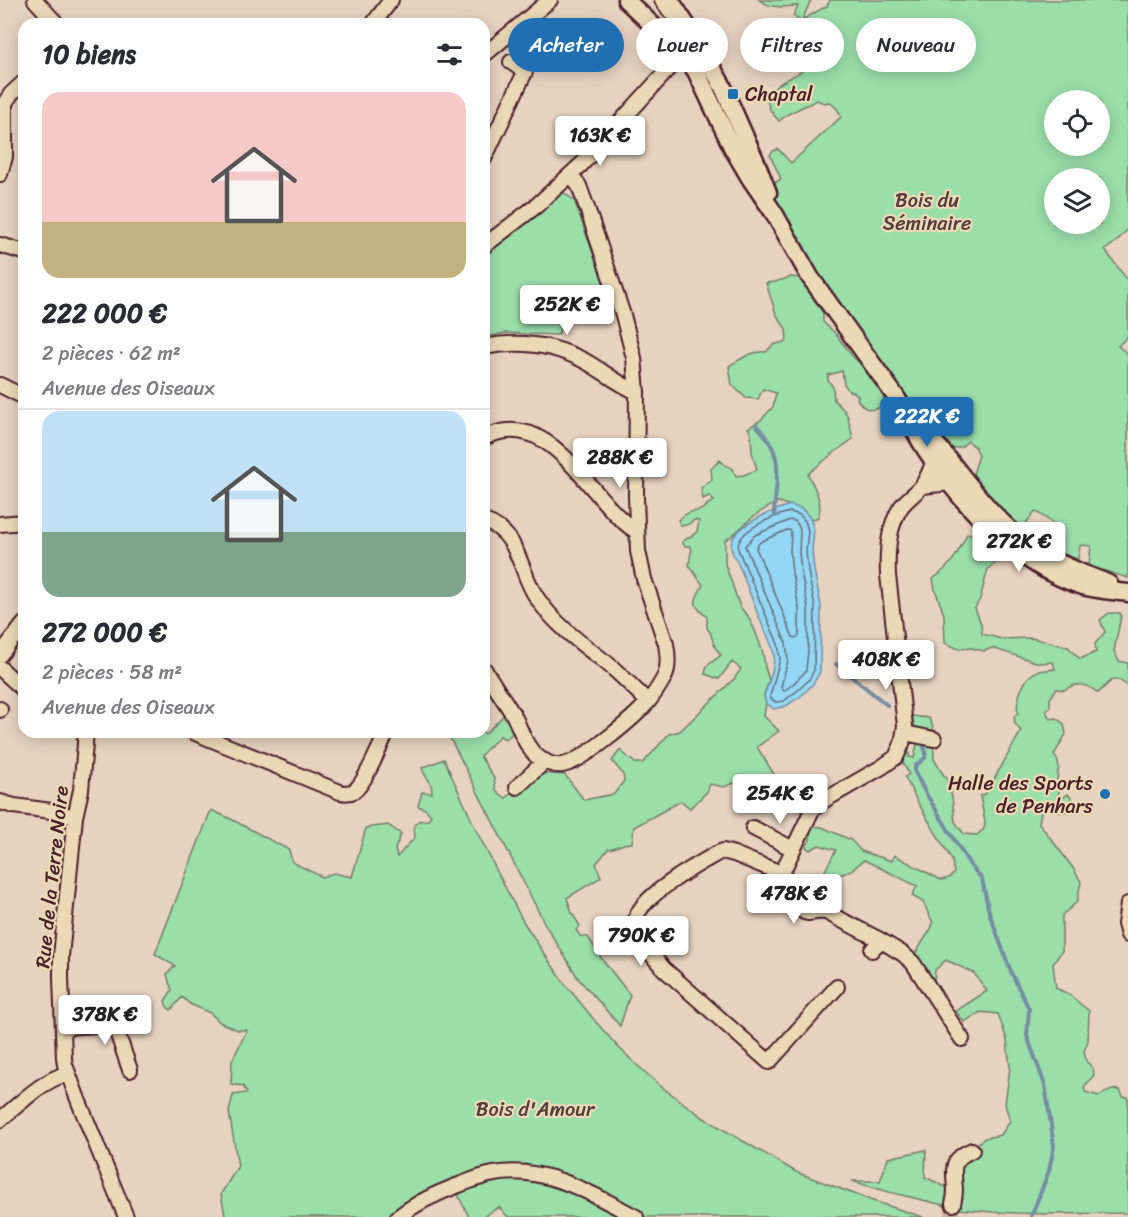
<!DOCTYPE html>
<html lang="fr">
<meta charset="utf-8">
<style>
:root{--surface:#fff;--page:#f7f7f7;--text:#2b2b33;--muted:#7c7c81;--line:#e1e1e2;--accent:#1f6fb2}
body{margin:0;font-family:Sriracha,sans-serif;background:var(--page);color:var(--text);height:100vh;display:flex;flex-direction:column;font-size:22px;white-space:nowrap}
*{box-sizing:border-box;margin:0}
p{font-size:20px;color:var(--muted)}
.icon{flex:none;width:33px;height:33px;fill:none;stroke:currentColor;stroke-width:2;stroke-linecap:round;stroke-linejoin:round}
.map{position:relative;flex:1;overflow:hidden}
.drawer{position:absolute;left:18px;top:18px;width:472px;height:720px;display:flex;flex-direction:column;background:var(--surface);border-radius:18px;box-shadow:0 3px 15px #0003}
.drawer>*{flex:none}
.top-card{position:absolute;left:508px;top:18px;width:530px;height:54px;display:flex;gap:12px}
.fabs{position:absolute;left:1044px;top:90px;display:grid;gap:12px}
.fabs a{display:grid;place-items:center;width:66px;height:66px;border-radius:50%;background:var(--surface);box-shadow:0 3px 15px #0003;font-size:30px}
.price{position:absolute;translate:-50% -51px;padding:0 14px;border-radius:6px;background:#fff;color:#222;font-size:20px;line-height:39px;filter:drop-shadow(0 2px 3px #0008)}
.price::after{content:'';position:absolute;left:50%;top:36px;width:18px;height:14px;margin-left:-9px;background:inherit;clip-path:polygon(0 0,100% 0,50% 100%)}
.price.active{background:var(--accent);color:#fff}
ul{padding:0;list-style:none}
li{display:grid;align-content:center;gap:12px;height:318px;padding:0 24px}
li+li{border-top:2px solid var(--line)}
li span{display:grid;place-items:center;height:186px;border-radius:18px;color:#555}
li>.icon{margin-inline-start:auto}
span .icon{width:108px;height:108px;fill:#fffc;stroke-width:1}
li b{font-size:26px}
h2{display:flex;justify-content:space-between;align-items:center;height:72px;padding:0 24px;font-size:26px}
.pill{padding:0 21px;border-radius:27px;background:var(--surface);box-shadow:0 3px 15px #0003;font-size:21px;line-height:54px}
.pill.active{background:var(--accent);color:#fff}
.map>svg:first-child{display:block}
.green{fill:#9adeaa;stroke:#727e6a;stroke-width:1.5;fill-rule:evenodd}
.water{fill:#92d7f4;stroke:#758da4;stroke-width:1.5}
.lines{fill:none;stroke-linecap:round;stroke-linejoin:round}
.shore{stroke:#67697b;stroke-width:1.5}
.stream{stroke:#758da4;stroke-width:4}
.minor-tunnel{stroke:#c7aea1;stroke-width:14;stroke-dasharray:14 7;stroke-linecap:butt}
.minor-casing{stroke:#4a1f2b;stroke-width:18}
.major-casing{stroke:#4a1f2b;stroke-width:21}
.minor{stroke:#ebd9b6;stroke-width:14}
.major{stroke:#ebd9b6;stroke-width:16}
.poi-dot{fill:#1f6fb2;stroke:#ebd9b6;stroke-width:2}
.labels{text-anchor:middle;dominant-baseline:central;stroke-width:4.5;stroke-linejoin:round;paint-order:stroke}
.poi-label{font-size:20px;fill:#4a1f2b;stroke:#ebd9b6;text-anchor:start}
.park-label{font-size:20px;fill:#563c3e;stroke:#ebd9b6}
.street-label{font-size:20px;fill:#4a1f2b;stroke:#ebd9b6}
</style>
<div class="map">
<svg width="1128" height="1217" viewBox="0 0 1128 1217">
<rect width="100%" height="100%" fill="#e6d2bf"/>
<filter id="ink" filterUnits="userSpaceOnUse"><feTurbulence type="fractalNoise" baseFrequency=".0167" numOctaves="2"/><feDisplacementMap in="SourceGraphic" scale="12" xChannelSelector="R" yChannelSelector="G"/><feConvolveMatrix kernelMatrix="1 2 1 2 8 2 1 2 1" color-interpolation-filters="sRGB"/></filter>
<g filter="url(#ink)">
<!-- green -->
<path class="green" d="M 759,0 L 811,0 L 802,20 L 827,6 L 830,0 L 1128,0 L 1128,229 L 1117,241 L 1105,250 L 1128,281 L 1128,336 L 1118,346 L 1128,354 L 1128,578 L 1089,566 L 1091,546 L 1082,545 L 1080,546 L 1078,559 L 1056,552 L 1043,545 L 1054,524 L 1035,511 L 1021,530 L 1009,523 L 972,477 L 979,455 L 975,447 L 968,441 L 961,447 L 948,449 L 839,309 L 781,213 L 774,192 L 773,184 L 781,179 L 770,155 L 773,151 L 778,149 L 791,163 L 841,117 L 838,110 L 830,102 L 824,103 L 817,100 L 788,114 L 779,121 C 749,90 784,84 806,68 C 805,57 803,57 799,47 C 797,40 797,33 796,26 L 800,21 L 793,16 L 798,6 C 782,6 774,10 759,0 ZM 1054,100 L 1100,100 L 1100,146 L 1054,146 ZM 1054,178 L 1100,178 L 1100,224 L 1054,224 Z
M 564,193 L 574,200 L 606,290 L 565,314 L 558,335 L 506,333 L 485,337 L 485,252 L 556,194 Z
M 791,277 L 800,278 L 823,313 L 823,322 L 835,333 L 853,357 L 863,366 L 873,379 L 885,401 L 882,403 L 879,408 C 868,412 863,408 857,399 L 858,396 L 854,392 L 849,391 L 844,384 L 842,371 L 828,375 L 828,380 L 833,387 L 834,400 L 844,410 L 848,417 L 853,439 C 837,450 822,462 808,474 C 814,487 824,503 818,517 L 814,519 L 810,518 L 802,509 L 778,502 C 769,507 760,511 752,518 C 742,525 736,535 725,540 L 725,564 L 730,578 L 740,607 L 748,616 L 756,633 L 763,653 L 765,667 L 769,680 L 764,695 L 766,703 L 764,716 L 779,731 L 757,747 L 782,787 L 785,794 L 779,792 L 773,782 L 764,786 L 758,776 L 745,783 L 736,782 L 724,787 L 710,784 L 707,792 L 690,808 L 681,801 L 634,827 L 632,843 C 621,842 619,848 608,849 L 596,864 L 601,877 L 567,898 L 572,913 L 580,926 L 576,930 L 580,936 L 588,937 L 602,959 L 630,995 L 620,1026 L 578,978 L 546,926 L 447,732 L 483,732 L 485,734 L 504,715 L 513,731 L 511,735 L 505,739 L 500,736 L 480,756 L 494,778 L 496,791 L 506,798 L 536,773 L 565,775 L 584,800 L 614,794 L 624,781 L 623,774 L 612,761 L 620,750 L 635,763 L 643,763 L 669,734 L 680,731 L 734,679 L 741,669 L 732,662 L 719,679 L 705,674 L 707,666 L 721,655 L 715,647 L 710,632 L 707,628 L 707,617 C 691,604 694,601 703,585 L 689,565 C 691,560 689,555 692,550 L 690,546 L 685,546 L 682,542 L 697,532 L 699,521 L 694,520 C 690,524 687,526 681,525 L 678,520 C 682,517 686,513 691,512 C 698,511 704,510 708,504 L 714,501 L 709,496 L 703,499 L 701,488 L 712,480 L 711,469 L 720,460 L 725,465 L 732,468 L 736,476 L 743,475 L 757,470 L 752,452 L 751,434 L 748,428 L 761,420 L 773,407 L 776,393 L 763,389 L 758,399 L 746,398 L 732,385 L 729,366 C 740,360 752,350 766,352 L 773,345 L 787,341 L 786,329 L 776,314 L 766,283 L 775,282 Z
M 967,534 L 977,534 L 1003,557 L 988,569 L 980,599 L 975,608 L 981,624 L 982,634 L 1002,639 L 1032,638 L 1068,647 L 1080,659 L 1096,652 L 1095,644 L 1105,632 L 1100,620 L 1109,613 L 1120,613 L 1121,616 L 1114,651 L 1119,661 L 1128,663 L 1128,686 L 1119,680 L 1112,680 L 1098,693 C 1086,683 1077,682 1064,690 L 1056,689 L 1050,699 L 1050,708 L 1046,711 L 1050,719 L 1056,718 L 1064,724 L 1066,734 L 1054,755 C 1065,768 1052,776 1059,792 L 1057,797 L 1061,799 L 1068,794 L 1078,806 C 1061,817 1060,811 1042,806 L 1039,823 L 1073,868 L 1081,882 L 1077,902 L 1062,915 L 1062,951 L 1053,964 L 1056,988 L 1068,994 L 1089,1011 L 1088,1041 L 1084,1051 L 1086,1061 L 1093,1068 L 1094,1075 L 1084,1087 L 1085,1092 L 1099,1096 C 1106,1092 1112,1089 1120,1090 L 1123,1097 L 1128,1097 L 1128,1213 L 1045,1214 L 992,1212 L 960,1209 L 889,1192 L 852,1181 L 880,1181 L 888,1158 L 926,1150 L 925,1177 L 950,1189 L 958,1172 L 973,1154 L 973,1147 L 985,1138 L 1001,1135 L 1010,1121 L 1005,1104 L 1010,1068 L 1007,1040 L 998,1014 L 981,1012 L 964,1022 L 956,1011 L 987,991 L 974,973 L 946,960 L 935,970 L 934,985 L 913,957 L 931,929 L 933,923 L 923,902 L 912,896 L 917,886 L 864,860 L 853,869 L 836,877 L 828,889 L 818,884 L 836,850 L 819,845 L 810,850 L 806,847 L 810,840 L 810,826 L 822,827 L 851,840 L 861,851 L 892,861 L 894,855 L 941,880 L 949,878 L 954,873 L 952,860 L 918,803 L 905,777 L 909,774 L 902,761 L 909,751 L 909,757 L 914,758 L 918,740 L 912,716 L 929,718 L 933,727 L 934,759 L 944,776 L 946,776 L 952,797 L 955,822 L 964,834 L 977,835 L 984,829 L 985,822 L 980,796 L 984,795 L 987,792 L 1021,731 L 1015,724 L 1014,716 L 1018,713 C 1015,701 1024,676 1036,672 C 1042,670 1049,670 1055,669 L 1053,662 L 1039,663 L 992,648 L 984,651 L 971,648 L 959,649 L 945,643 L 944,615 L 935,589 L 933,579 C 952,565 957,555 967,534 Z
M 444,759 L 477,832 L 504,885 L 523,921 L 541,949 L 565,984 L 596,1022 L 618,1047 L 638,1066 L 663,1088 L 704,1118 L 796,1172 L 873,1201 L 923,1217 L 508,1217 L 499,1207 L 483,1217 L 469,1217 L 459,1197 L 456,1179 L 432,1187 L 421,1196 L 403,1204 L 389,1217 L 217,1217 L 225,1215 L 221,1194 L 238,1166 L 229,1112 L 233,1095 L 247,1093 L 243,1086 L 231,1084 L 232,1061 L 247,1030 L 238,1030 L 221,1023 L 210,1013 L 190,1004 L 182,997 L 171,1010 L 167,1007 L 165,1001 L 172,990 L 169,982 L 167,974 L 175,966 L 155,954 L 211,810 L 229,818 L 289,850 L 292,862 L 322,877 L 334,873 L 352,877 L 366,828 L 388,825 L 401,834 L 395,849 L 397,857 L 415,837 L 414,827 L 418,821 L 428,820 L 431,815 L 425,809 L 418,806 L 422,792 L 432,793 C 432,779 426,781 422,768 Z"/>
<!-- water -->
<path class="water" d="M 790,505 L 802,509 L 810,518 L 814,529 L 812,551 L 814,570 L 821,606 L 820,672 L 813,684 L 801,696 L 786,706 L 774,709 L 766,703 L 764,696 C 768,684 775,669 774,656 C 773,644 766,633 761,622 C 753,603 747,584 739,566 C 736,559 730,552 731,544 C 734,525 774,510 790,505 Z"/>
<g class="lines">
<!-- shore -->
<path class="shore" d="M 790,512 L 800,515 L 805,521 L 808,530 L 806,552 L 808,571 L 815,607 L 814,670 L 809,680 L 797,691 L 784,701 L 776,702 L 771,699 L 770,696 L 780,659 L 778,644 L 738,549 C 736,530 774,516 790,512 Z
M 790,520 L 795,521 L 798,525 L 800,530 L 799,552 L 801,572 L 808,607 L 808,651 L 806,671 L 792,685 L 784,691 L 781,687 L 788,660 L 786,643 L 745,546 L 755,535 Z
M 787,530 L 790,530 L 791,532 L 790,552 L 792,573 L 799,608 L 799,636 L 796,638 L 793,637 L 756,548 L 760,542 Z"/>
<!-- stream -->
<path class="stream" d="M 756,425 C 785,454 777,474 774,511 L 775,515
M 836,664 L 887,705
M 924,747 L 926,752 L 925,758 L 915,766 L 915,772 L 925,792 L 970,865 L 982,879 L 989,912 L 1011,972 L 1029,1009 L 1027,1036 L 1045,1085 L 1054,1146 L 1049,1171 L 1031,1217"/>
<!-- minor-tunnel -->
<path class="minor-tunnel" d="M 952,1217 L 953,1204"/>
<defs>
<path id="minor" d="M 35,0 L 57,24
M 373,24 L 391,0
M 484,55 L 550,0
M 484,159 L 525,72 L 511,62
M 0,174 L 5,157 L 5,103 L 11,94 L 24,82
M 0,245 L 24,252
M 484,246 L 536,206 L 582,164 L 674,63 C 678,58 683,53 685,47 C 691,34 669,11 662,0
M 484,347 C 519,340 553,344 585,361 C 603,371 618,384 637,392
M 0,385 L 24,397
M 484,438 C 552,403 590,503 636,531
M 922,486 L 950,483 L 952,478
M 484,521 C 520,532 519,572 537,598 C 556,626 582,644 608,664 C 622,676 635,689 648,702
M 0,524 L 24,522
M 0,655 L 24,624
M 0,668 L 24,690
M 484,669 C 494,685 504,700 514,716 C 522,732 527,753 544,761 C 550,764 556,766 562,765 C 581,763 634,718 647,703 C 654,695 660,685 665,676 C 669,666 668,655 666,644 L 644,579 L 638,551 L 636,497 L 637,392 L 634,358 L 623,315 L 587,208 L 579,186 L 571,174
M 0,709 L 0,710
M 86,732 L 81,790 L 75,817 L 61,956 L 61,978 L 64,1058 L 65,1065 L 79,1102 L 126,1217
M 193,732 L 340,792 C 345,793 350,793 354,791 C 365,784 380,745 387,732
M 905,733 L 934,739
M 517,787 L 545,761
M 0,802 L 14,806 L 51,811 L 75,817
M 753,828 L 793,849
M 781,873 L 734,854 L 723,851 L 718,853 C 700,863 635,899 636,921 C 636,937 653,957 664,969 L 769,1062 L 837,987
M 1128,904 L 1125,924 L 1128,935
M 880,940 L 903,954 L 913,963 L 962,1039
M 872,950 L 880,940 L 824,911 L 808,913 L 804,912 L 787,896 L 781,887 L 780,877 L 812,810 L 823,801 L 882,767 L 896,757 L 902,744 L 905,726 L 888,575 C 887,552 888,527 901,507 C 907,499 915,494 921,487 C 927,480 930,469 934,462 L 941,464
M 116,1016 L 118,1035 L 130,1070
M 64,1027 L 116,1024
M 0,1120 C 22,1102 40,1082 68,1073
M 953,1204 C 954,1200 955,1194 955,1190 C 954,1169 949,1160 972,1150
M 398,1217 C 416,1203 437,1193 459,1185 C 470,1181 481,1176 494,1174 C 545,1165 593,1194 636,1217"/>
<path id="major" d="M 626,0 L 682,53 L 696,71 L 733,149 L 750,178 L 774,213 L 810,277 L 894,394 C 906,412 914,432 926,450 C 961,504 1019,567 1083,586 C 1098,590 1113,591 1128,593
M 670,0 L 697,41 L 722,85 L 756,162 L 768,193
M 917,422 C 954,462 982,510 1026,543 C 1041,554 1058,563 1075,570 C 1086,575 1098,579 1109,584"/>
</defs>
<!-- minor casing -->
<use href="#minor" class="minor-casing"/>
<!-- major casing -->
<use href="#major" class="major-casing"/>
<!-- minor -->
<use href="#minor" class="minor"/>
<!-- major -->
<use href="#major" class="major"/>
</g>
</g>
<!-- markers -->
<g class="poi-dot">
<rect x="727" y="88" width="12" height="12" rx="3"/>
<circle cx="1105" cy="794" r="6"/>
</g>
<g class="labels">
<!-- poi labels -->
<g class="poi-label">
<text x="745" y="94">Chaptal</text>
<text x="1093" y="783" text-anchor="end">Halle des Sports<tspan x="1093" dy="23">de Penhars</tspan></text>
</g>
<!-- park labels -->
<g class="park-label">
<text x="927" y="200">Bois du<tspan x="927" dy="23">Séminaire</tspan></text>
<text x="535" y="1109">Bois d'Amour</text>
</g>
<!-- street labels -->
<g class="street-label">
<text transform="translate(52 877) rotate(-84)">Rue de la Terre Noire</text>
</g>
</g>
</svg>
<div class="fabs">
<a><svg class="icon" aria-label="locate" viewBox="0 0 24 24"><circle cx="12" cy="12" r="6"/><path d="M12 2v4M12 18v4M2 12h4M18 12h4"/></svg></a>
<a><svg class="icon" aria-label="layers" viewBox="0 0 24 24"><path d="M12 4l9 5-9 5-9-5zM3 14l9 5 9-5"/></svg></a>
</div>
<b class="price" style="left:600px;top:167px">163K €</b>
<b class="price" style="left:567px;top:336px">252K €</b>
<b class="price active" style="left:927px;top:448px">222K €</b>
<b class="price" style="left:620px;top:489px">288K €</b>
<b class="price" style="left:1019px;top:573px">272K €</b>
<b class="price" style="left:886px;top:691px">408K €</b>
<b class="price" style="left:780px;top:825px">254K €</b>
<b class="price" style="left:794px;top:925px">478K €</b>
<b class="price" style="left:641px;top:967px">790K €</b>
<b class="price" style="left:105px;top:1046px">378K €</b>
<div class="top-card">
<a class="pill active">Acheter</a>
<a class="pill">Louer</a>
<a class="pill">Filtres</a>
<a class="pill">Nouveau</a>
</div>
<section class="drawer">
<h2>10 biens<svg class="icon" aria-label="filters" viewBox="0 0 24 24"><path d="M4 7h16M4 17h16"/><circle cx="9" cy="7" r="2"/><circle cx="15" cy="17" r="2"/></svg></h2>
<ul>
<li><span style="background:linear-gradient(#f6c9c9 70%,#c2b280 0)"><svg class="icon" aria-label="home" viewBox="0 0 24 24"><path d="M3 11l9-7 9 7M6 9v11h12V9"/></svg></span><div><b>222 000 €</b><p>2 pièces · 62 m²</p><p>Avenue des Oiseaux</p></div></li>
<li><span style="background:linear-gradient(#bfe0f5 65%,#7fa58c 0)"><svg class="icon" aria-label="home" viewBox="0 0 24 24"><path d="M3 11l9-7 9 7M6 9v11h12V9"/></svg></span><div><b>272 000 €</b><p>2 pièces · 58 m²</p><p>Avenue des Oiseaux</p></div></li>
</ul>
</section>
</div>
